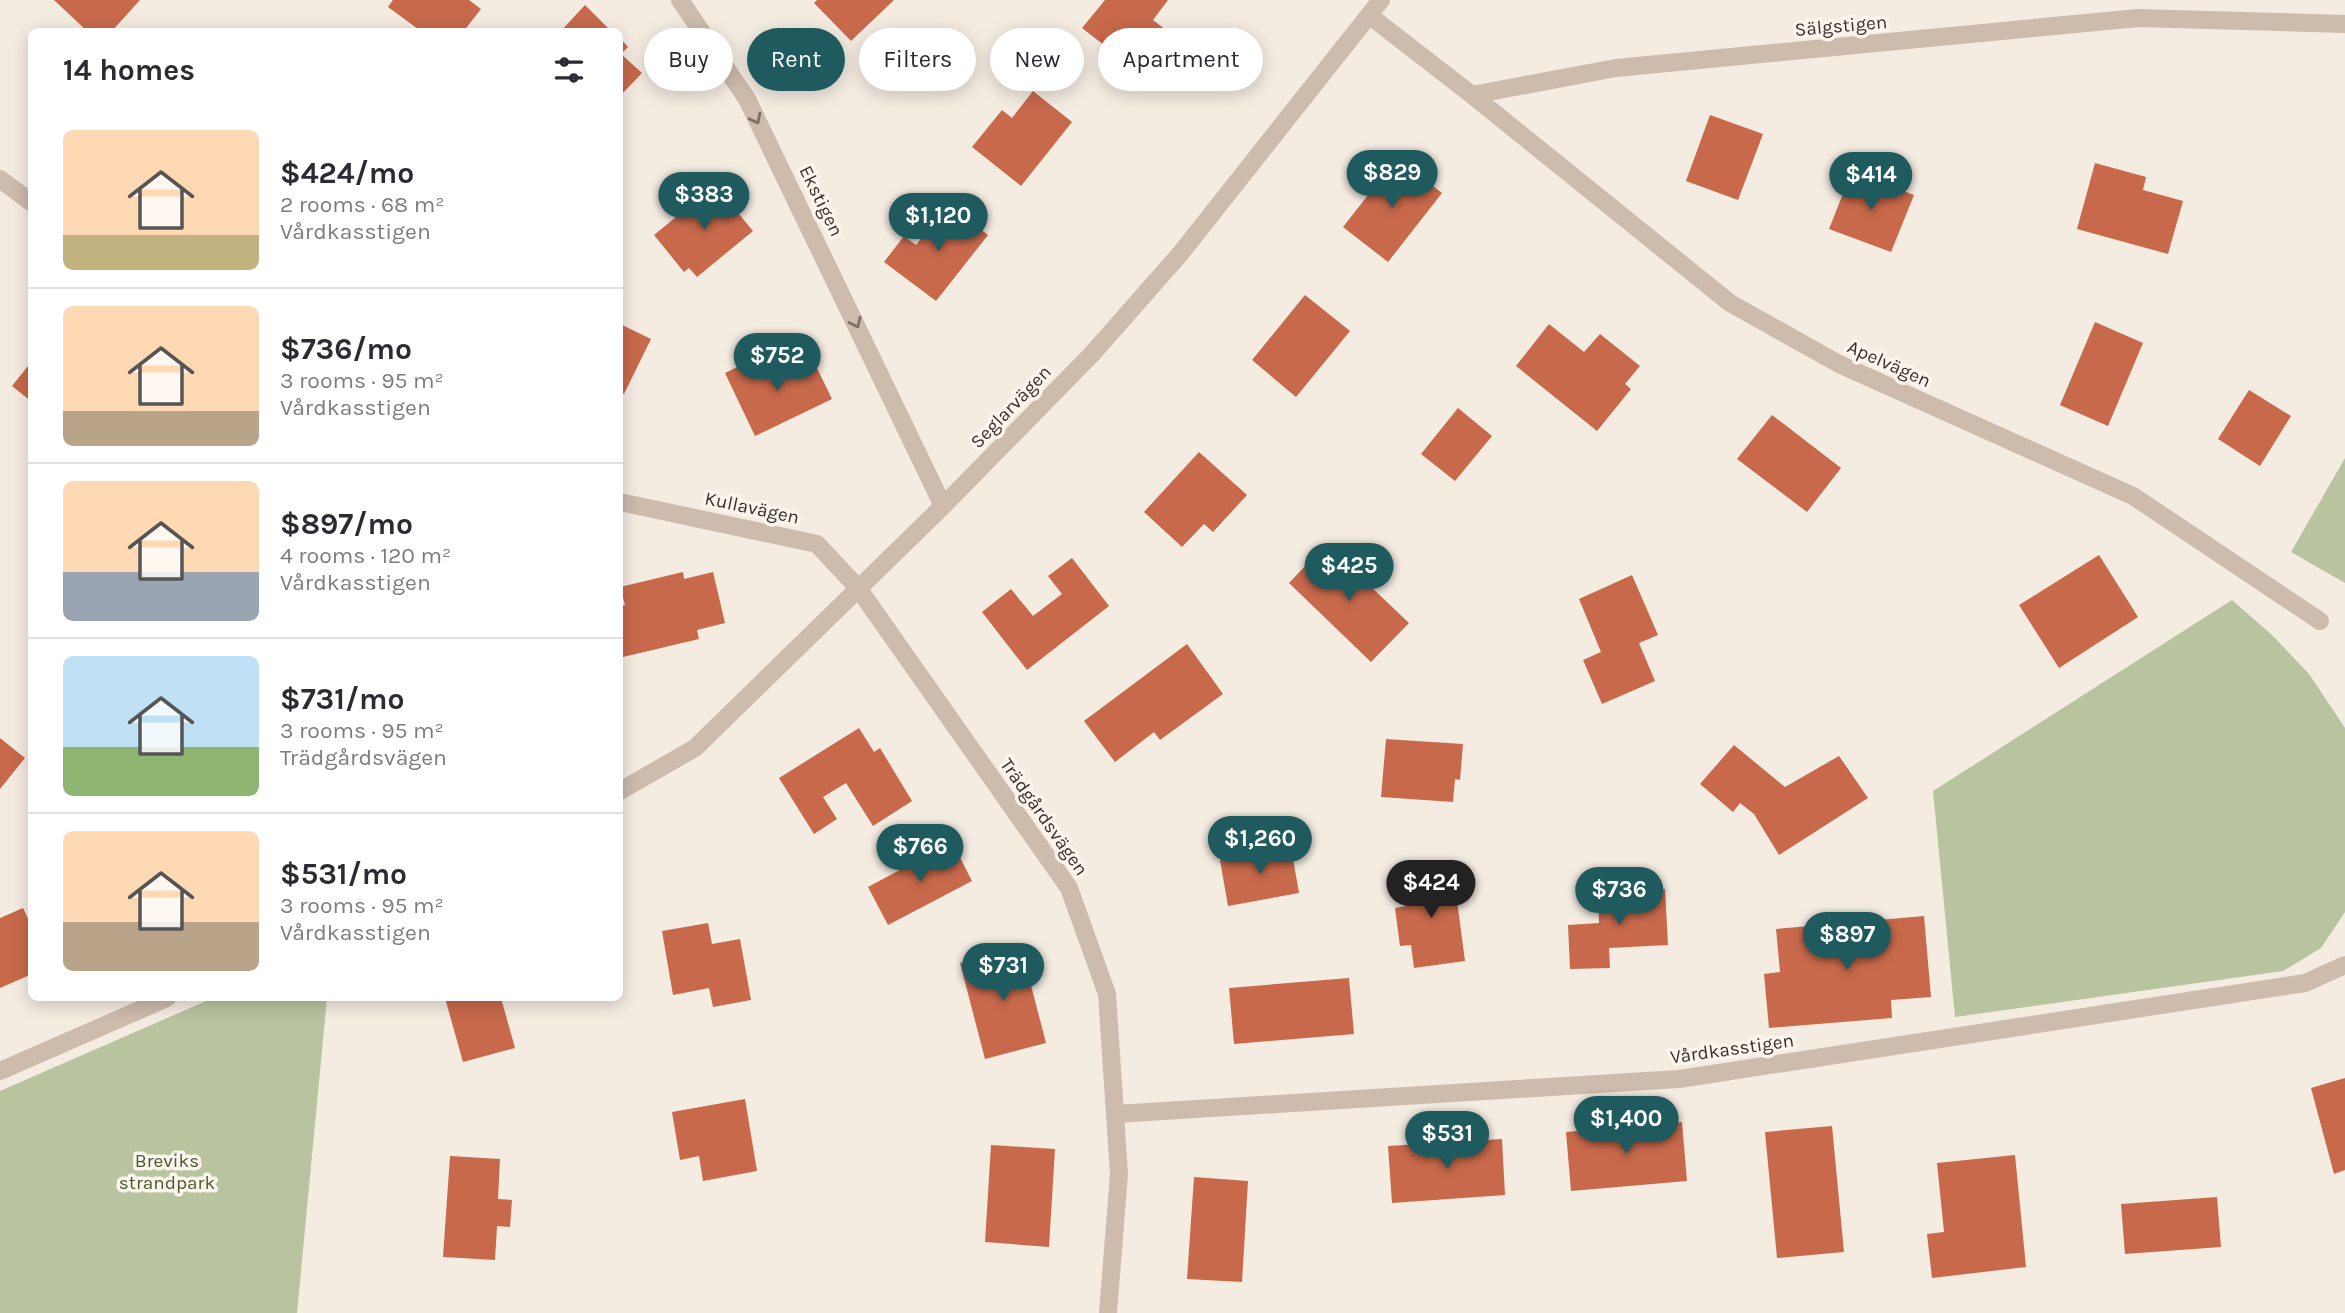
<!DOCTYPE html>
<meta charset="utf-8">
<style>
:root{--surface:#fff;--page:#f2f2f3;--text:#2b2b33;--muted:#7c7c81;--line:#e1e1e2;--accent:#1f5a5e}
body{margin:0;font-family:Karla,sans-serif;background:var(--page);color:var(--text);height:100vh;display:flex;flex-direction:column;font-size:26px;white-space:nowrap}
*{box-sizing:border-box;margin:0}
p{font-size:23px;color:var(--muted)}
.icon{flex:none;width:38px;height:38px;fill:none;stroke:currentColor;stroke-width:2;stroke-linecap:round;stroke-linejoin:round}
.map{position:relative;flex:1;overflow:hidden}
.sheet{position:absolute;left:28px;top:28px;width:595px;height:973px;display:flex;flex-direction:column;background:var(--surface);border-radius:10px;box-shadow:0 4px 18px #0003}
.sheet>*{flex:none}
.guide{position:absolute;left:644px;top:28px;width:665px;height:63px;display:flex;gap:14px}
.price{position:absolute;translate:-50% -60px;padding:0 16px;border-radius:24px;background:var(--accent);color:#fff;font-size:23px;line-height:46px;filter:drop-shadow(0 2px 4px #0008)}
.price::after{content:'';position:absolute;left:50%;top:42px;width:21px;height:16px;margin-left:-10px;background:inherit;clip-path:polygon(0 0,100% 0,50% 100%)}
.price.selected{background:#222;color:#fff}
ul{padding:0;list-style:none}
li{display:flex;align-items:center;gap:21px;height:175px;padding:0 35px}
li+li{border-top:2px solid var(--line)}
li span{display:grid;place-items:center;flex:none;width:196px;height:140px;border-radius:10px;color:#555}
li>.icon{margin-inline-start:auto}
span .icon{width:84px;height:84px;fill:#fffc;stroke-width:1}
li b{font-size:30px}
h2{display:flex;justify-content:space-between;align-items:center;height:84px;padding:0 35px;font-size:30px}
.chip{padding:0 24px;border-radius:32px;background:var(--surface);box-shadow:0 4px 18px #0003;font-size:24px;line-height:63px}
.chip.selected{background:var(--accent);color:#fff}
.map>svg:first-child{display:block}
.green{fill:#b8c4a0}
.building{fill:#c8694b}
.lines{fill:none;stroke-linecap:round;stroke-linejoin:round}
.minor{stroke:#cdbbac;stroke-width:18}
.oneway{stroke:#7d6f65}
.labels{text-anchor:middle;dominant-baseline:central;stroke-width:7;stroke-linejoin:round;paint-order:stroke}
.street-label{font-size:19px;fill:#3b302b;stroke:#fbf5ee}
.park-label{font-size:19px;fill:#4a5a2e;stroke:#fbf5ee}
</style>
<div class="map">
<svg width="2345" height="1313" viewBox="0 0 2345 1313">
<rect width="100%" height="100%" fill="#f4ebe1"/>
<!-- green -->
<path class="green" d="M 2345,458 L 2345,583 L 2291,552 Z
M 2232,600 L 2273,636 L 2309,674 L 2345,728 L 2345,912 L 2321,948 L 2283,971 L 1955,1017 L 1933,791 Z
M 213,998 L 327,998 L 297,1313 L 0,1313 L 0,1091 Z"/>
<!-- building -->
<path class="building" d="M 54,0 L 140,0 L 111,32 L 88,32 Z
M 393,0 L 469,0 L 481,9 L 463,32 L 422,32 L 388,7 Z
M 817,0 L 894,0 L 851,41 L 814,3 Z
M 1105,0 L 1168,0 L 1153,20 L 1188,47 L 1158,87 L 1082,28 Z
M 585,5 L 612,32 L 560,32 Z
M 620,38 L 628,47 L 621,54 L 642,73 L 620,96 Z
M 1033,91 L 1072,122 L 1021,186 L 972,147 L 1002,110 L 1012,118 Z
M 1710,115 L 1763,134 L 1738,200 L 1686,181 Z
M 1397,158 L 1442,193 L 1388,262 L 1343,227 Z
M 2095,163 L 2146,177 L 2143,190 L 2183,201 L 2168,254 L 2077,229 Z
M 1852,171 L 1914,195 L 1891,252 L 1829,229 Z
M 715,185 L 753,231 L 697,277 L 689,268 L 684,272 L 654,235 Z
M 948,204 L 988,235 L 936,301 L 884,262 L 904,236 L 916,245 Z
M 1305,295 L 1350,331 L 1296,397 L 1252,360 Z
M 2095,322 L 2143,343 L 2108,426 L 2060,405 Z
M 620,324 L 651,339 L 624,394 L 620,392 Z
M 1549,324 L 1584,352 L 1600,334 L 1640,366 L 1625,384 L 1631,389 L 1597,431 L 1516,366 Z
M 811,356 L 832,399 L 755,436 L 725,373 L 754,359 L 764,379 Z
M 32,361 L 32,402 L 12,386 Z
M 2249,390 L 2291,416 L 2260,466 L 2218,439 Z
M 1458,408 L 1492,436 L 1455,481 L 1421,454 Z
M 1772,415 L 1841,468 L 1807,512 L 1737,459 Z
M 1199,452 L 1247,495 L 1213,532 L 1204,524 L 1182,547 L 1144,512 Z
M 1326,544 L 1409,623 L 1371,662 L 1289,583 Z
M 2099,555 L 2138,617 L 2059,668 L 2019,605 Z
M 1072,558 L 1109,606 L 1027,670 L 982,612 L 1011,589 L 1033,616 L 1062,594 L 1048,576 Z
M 683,572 L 684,579 L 713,572 L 725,623 L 697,630 L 699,639 L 623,657 L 620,606 L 625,605 L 620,587 Z
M 1632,575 L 1658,635 L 1639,643 L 1655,681 L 1602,704 L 1583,660 L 1601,652 L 1579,599 Z
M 1187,644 L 1223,694 L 1160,740 L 1154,732 L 1115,762 L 1084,721 Z
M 859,728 L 874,752 L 880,748 L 912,801 L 873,826 L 846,783 L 823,797 L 837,819 L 814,834 L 779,778 Z
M 0,738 L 25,758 L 0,789 Z
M 1386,739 L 1463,744 L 1460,780 L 1455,779 L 1453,802 L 1381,797 Z
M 1734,745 L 1785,787 L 1839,756 L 1868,798 L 1779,855 L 1754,814 L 1740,803 L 1733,812 L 1700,784 Z
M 952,842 L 972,881 L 888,925 L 868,887 Z
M 1291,847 L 1299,893 L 1228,906 L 1220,860 Z
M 1453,870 L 1465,961 L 1414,968 L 1411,945 L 1400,946 L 1395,908 L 1406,906 L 1403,877 Z
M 1665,889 L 1668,945 L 1609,948 L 1610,968 L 1570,969 L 1568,925 L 1599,923 L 1598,892 Z
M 23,908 L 32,927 L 32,974 L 0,988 L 0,918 Z
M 1924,916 L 1931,997 L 1891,1000 L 1892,1018 L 1769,1028 L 1764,974 L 1780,972 L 1776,929 Z
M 708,923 L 712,944 L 740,939 L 751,1000 L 713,1007 L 709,988 L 673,995 L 662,931 Z
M 1021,947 L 1046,1043 L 985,1059 L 960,963 Z
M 1349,978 L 1354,1034 L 1234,1044 L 1229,988 Z
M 445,998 L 501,998 L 515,1048 L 463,1062 Z
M 2345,1078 L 2345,1170 L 2334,1174 L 2311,1088 Z
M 745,1099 L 757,1171 L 703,1181 L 699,1156 L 680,1160 L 672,1112 Z
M 1682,1122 L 1687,1181 L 1571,1191 L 1566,1132 Z
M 1832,1126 L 1844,1252 L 1777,1258 L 1765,1132 Z
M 1502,1139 L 1505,1195 L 1392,1203 L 1388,1146 Z
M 991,1145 L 1055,1149 L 1049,1247 L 985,1242 Z
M 2015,1155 L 2026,1267 L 1932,1278 L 1927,1234 L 1944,1232 L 1937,1163 Z
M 450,1156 L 500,1159 L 498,1199 L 512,1200 L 510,1227 L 497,1226 L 495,1260 L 443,1257 Z
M 1194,1177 L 1248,1181 L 1242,1282 L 1187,1279 Z
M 2217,1197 L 2221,1247 L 2125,1254 L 2121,1204 Z"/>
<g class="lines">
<!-- minor -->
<path class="minor" d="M 680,0 L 747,99 L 943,506
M 1370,16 L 1472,95 L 1616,68 L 2138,18 L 2345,24
M 1472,95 L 1730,303 L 1839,364 L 2133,496 L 2320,621
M 0,179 L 32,203
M 620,502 L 817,544 L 858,588 L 1069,888 L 1107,994 L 1119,1174 L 1108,1313
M 620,791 L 695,748 L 943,506 L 1092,354 L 1180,254 L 1381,0
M 0,1071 L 167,998
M 1116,1114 L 1679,1079 L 2305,983 L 2345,965"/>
</g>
<!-- one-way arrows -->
<defs><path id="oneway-chevron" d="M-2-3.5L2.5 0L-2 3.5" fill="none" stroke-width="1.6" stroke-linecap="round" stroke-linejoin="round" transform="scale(1.75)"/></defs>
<g class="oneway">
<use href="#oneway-chevron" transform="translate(756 119) rotate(63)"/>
<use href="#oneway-chevron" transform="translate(856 323) rotate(65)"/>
</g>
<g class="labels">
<!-- street labels -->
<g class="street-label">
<text transform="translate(1841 26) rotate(-5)">Sälgstigen</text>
<text transform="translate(821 201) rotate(64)">Ekstigen</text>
<text transform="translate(1889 364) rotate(24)">Apelvägen</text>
<text transform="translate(1011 407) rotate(-46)">Seglarvägen</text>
<text transform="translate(752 508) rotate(12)">Kullavägen</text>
<text transform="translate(1044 817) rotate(55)">Trädgårdsvägen</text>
<text transform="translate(1732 1049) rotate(-8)">Vårdkasstigen</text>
</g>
<!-- park labels -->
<g class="park-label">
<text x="167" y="1161">Breviks<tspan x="167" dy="22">strandpark</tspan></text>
</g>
</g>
</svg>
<b class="price" style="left:1392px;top:210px">$829</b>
<b class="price" style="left:1871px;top:212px">$414</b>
<b class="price" style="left:704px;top:232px">$383</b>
<b class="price" style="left:938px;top:253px">$1,120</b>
<b class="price" style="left:777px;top:393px">$752</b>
<b class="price" style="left:1349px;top:603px">$425</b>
<b class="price" style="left:1260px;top:876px">$1,260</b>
<b class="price" style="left:920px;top:884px">$766</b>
<b class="price selected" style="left:1431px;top:920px">$424</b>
<b class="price" style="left:1619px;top:927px">$736</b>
<b class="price" style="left:1847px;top:972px">$897</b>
<b class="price" style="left:1003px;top:1003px">$731</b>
<b class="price" style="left:1626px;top:1156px">$1,400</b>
<b class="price" style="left:1447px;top:1171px">$531</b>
<div class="guide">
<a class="chip">Buy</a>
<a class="chip selected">Rent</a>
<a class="chip">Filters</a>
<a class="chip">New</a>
<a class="chip">Apartment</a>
</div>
<section class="sheet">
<h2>14 homes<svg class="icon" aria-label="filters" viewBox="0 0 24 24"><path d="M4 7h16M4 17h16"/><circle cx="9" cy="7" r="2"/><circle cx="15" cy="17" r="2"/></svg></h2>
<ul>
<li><span style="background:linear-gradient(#ffd9b3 75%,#c2b280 0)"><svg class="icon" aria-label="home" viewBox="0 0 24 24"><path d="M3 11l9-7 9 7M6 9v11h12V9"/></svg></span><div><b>$424/mo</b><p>2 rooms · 68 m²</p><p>Vårdkasstigen</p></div></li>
<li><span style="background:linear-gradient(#ffd9b3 75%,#b9a48a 0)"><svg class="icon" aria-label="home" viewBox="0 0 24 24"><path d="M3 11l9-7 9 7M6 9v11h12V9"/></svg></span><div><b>$736/mo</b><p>3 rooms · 95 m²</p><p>Vårdkasstigen</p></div></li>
<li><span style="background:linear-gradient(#ffd9b3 65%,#9aa5b1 0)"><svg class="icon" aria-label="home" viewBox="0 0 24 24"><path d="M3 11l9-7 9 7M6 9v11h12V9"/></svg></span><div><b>$897/mo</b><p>4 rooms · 120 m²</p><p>Vårdkasstigen</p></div></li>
<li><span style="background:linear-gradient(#bfe0f5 65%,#8fb573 0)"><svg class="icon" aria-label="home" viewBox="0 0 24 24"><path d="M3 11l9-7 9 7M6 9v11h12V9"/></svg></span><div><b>$731/mo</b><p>3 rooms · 95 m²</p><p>Trädgårdsvägen</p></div></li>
<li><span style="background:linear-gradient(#ffd9b3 65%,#b9a48a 0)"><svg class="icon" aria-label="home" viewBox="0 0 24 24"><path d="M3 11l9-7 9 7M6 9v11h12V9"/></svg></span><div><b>$531/mo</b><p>3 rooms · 95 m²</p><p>Vårdkasstigen</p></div></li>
</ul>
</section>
</div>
